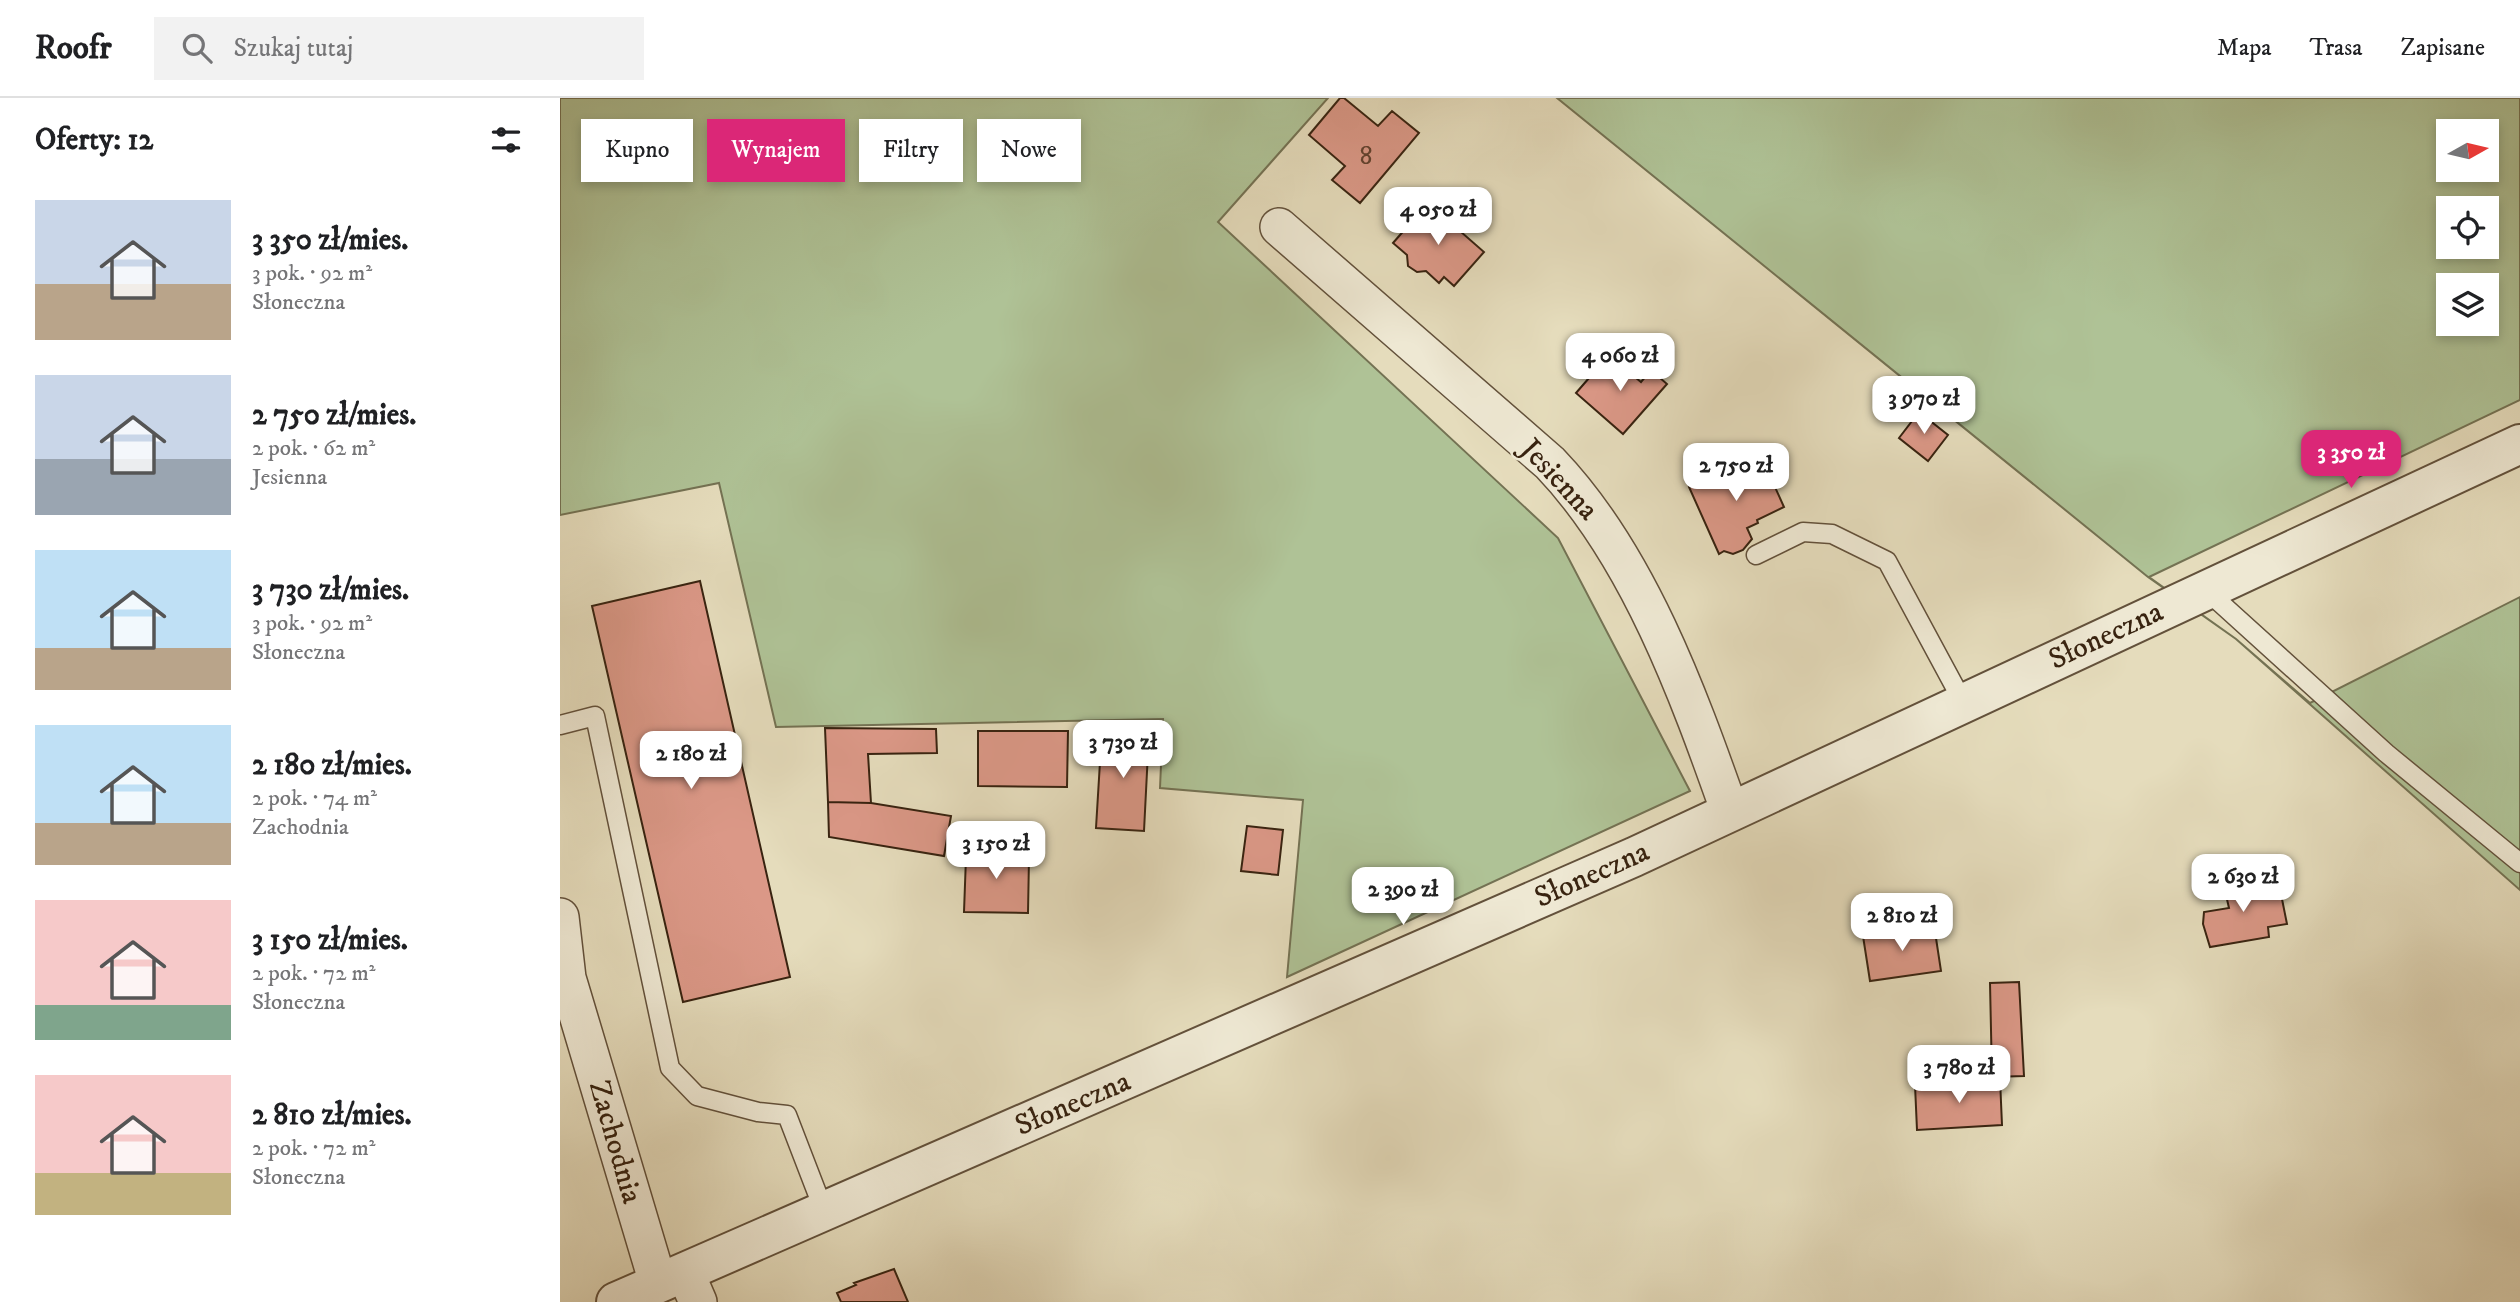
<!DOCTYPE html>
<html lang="pl">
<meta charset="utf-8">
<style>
:root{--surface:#fff;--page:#f2f2f2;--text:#202124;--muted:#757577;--line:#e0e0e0;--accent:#db2777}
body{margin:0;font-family:"IM FELL DW Pica",serif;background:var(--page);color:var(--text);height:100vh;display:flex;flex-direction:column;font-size:26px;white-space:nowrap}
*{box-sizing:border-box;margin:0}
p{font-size:23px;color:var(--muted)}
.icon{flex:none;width:38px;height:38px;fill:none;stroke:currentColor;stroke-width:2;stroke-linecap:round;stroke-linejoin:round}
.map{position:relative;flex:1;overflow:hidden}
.side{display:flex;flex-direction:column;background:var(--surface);width:560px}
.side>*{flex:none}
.hud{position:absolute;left:21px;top:21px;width:665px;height:63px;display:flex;gap:14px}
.needle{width:46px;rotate:82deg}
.fabs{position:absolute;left:1876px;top:21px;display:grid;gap:14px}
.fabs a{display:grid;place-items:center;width:63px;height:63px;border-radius:0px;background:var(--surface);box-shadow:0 4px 10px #0003;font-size:35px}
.price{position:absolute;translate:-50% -60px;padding:0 16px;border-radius:14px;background:#fff;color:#222;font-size:23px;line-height:46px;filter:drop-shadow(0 2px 4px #0008)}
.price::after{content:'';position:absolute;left:50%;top:42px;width:21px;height:16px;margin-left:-10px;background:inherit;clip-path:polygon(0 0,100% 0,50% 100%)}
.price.on{background:var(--accent);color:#fff}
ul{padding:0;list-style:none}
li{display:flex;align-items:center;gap:21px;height:175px;padding:0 35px}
li span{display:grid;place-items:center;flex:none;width:196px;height:140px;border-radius:0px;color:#555}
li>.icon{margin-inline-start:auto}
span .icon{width:84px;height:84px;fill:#fffc;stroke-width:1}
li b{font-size:30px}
h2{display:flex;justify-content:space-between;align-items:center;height:84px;padding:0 35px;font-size:30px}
.pill{padding:0 24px;border-radius:0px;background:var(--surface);box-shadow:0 4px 10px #0003;font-size:24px;line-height:63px}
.pill.on{background:var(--accent);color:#fff}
header{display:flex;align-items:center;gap:42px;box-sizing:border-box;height:98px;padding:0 35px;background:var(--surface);border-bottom:2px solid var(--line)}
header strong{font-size:33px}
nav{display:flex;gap:38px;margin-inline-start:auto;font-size:24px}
.search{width:490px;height:63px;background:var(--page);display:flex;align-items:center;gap:18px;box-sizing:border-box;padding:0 24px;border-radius:0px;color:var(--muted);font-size:26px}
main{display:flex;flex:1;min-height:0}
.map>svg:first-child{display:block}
.green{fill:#afc296;stroke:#747253;stroke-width:2;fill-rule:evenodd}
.building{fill:#db9887;stroke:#382310;stroke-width:2}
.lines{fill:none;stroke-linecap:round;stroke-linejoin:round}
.service-casing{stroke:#63513b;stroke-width:21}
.minor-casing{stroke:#63513b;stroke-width:40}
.tertiary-casing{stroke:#63513b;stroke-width:42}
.service{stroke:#eee8d3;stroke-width:18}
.minor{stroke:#eee8d3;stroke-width:37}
.tertiary{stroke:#eee8d3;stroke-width:38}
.labels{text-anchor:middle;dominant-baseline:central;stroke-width:5;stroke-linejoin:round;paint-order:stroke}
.number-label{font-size:26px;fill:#61402e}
.street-label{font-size:30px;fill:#382310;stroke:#eee8d3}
</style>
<header>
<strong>Roofr</strong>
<div class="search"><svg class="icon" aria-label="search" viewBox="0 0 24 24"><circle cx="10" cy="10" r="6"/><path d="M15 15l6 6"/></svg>Szukaj tutaj</div>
<nav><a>Mapa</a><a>Trasa</a><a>Zapisane</a></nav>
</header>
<main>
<section class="side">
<h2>Oferty: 12<svg class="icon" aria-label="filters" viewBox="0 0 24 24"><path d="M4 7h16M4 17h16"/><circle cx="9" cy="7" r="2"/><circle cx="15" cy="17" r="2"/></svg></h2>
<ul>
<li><span style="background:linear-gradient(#c9d6e8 60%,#b9a48a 0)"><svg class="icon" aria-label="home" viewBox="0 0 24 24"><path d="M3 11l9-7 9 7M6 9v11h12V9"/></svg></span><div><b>3 350 zł/mies.</b><p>3 pok. · 92 m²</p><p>Słoneczna</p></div></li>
<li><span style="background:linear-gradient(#c9d6e8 60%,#9aa5b1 0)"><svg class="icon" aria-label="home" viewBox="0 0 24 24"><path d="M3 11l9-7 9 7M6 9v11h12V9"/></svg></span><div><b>2 750 zł/mies.</b><p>2 pok. · 62 m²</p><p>Jesienna</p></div></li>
<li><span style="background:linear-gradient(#bfe0f5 70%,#b9a48a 0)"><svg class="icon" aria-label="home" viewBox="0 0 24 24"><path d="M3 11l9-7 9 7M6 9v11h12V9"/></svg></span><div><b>3 730 zł/mies.</b><p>3 pok. · 92 m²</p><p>Słoneczna</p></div></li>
<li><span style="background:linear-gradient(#bfe0f5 70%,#b9a48a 0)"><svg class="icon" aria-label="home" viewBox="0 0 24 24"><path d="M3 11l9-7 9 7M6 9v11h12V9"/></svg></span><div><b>2 180 zł/mies.</b><p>2 pok. · 74 m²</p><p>Zachodnia</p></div></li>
<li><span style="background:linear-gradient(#f6c9c9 75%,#7fa58c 0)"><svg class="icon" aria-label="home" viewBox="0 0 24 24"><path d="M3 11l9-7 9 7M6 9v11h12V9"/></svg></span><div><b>3 150 zł/mies.</b><p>2 pok. · 72 m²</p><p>Słoneczna</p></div></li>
<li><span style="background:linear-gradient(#f6c9c9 70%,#c2b280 0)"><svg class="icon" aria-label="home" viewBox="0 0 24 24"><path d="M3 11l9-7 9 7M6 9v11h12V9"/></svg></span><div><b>2 810 zł/mies.</b><p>2 pok. · 72 m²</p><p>Słoneczna</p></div></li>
</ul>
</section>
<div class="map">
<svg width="1960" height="1204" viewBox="0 0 1960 1204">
<rect width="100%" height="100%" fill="#e5dcbc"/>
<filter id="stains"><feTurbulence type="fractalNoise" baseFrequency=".00286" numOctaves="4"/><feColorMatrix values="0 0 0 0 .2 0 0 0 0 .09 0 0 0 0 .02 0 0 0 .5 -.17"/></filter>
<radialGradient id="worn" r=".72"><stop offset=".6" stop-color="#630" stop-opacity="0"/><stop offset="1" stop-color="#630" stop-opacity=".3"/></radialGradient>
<!-- green -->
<path class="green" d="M 0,0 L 768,0 L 658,124 L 998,440 L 1130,693 L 727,879 L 743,702 L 600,690 L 603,621 L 216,629 L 159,385 L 0,417 Z
M 997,0 L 1960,0 L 1960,302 L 1589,479 L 1676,541 L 1750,605 L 1960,499 L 1960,792 L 1676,541 L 1588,479 ZM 1888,33 L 1927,33 L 1927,72 L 1888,72 ZM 1888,110 L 1927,110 L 1927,149 L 1888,149 ZM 1888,187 L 1927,187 L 1927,226 L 1888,226 Z"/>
<!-- building -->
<path class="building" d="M 780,0 L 784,0 L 818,28 L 832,13 L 859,35 L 800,105 L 772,82 L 785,68 L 749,37 Z
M 868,105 L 924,154 L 894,188 L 884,179 L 879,185 L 866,173 L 857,174 L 848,168 L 847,157 L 833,145 Z
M 1049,257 L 1081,284 L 1091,272 L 1107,286 L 1063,336 L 1016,295 Z
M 1359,314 L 1388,337 L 1368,363 L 1339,340 Z
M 1200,356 L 1224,409 L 1197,422 L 1198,425 L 1187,430 L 1192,441 L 1183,452 L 1173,456 L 1164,453 L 1159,456 L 1129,389 Z
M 140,483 L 230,879 L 123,904 L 32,508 Z
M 265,630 L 376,631 L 377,655 L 308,656 L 311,705 L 268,704 Z
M 542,631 L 589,634 L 584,733 L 536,730 Z
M 418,633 L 508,633 L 507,689 L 418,688 Z
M 268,704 L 311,705 L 391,718 L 384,758 L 269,739 Z
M 687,728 L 723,732 L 718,777 L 681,773 Z
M 424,737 L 444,737 L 444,760 L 469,760 L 468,815 L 404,814 L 406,759 L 423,759 Z
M 1667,777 L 1674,781 L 1675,786 L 1688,784 L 1691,796 L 1720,791 L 1727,826 L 1708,829 L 1709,839 L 1650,849 L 1643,826 L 1644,814 L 1669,810 L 1666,797 L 1655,794 L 1653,785 L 1658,778 Z
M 1374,827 L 1381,873 L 1310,883 L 1303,838 Z
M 1459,884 L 1464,978 L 1432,979 L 1430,885 Z
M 1440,981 L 1442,1027 L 1357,1032 L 1355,987 Z
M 334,1171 L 348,1204 L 281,1204 L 277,1195 L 296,1187 L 294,1185 Z"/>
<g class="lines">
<defs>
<path id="service" d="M 1196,457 L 1243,434 L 1272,436 L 1327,463 L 1403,604
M 1646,492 L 1826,655 L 1960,765
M 0,627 L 35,618 L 110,970 L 137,998 L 198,1014 L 227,1017 L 264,1113"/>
<path id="minor" d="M 719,129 L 990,365 C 1078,457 1128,595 1170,714
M 0,819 L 7,880 L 98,1185
M 125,1174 L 138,1204"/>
<path id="tertiary" d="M 56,1204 L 1074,759 L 1960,346"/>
</defs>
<!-- service casing -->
<use href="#service" class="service-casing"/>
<!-- minor casing -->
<use href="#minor" class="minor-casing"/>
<!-- tertiary casing -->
<use href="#tertiary" class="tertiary-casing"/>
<!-- service -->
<use href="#service" class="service"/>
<!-- minor -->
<use href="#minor" class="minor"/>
<!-- tertiary -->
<use href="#tertiary" class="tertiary"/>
</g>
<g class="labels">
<!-- number labels -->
<g class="number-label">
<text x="806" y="58">8</text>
</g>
<!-- street labels -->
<g class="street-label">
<text transform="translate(999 382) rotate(47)">Jesienna</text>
<text transform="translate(1546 538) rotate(-25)">Słoneczna</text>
<text transform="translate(1032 777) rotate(-24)">Słoneczna</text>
<text transform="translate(513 1006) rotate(-23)">Słoneczna</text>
<text transform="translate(55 1044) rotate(74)">Zachodnia</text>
</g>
</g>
<rect width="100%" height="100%" filter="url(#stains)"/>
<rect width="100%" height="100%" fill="url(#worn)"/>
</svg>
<div class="fabs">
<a><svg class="needle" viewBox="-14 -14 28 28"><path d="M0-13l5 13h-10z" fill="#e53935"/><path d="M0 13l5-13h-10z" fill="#757577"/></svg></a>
<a><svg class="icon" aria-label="locate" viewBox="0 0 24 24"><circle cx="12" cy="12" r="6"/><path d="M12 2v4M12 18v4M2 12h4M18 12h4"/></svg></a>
<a><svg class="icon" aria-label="layers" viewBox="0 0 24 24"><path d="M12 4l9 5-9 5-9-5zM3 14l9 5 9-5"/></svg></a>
</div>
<b class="price" style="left:878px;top:149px">4 050 zł</b>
<b class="price" style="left:1060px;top:295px">4 060 zł</b>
<b class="price" style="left:1364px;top:338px">3 970 zł</b>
<b class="price on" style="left:1791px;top:392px">3 350 zł</b>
<b class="price" style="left:1176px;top:405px">2 750 zł</b>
<b class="price" style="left:563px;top:682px">3 730 zł</b>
<b class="price" style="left:131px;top:693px">2 180 zł</b>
<b class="price" style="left:436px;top:783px">3 150 zł</b>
<b class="price" style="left:1683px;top:816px">2 630 zł</b>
<b class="price" style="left:843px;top:829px">2 390 zł</b>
<b class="price" style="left:1342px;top:855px">2 810 zł</b>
<b class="price" style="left:1399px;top:1007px">3 780 zł</b>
<div class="hud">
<a class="pill">Kupno</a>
<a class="pill on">Wynajem</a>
<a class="pill">Filtry</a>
<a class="pill">Nowe</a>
</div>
</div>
</main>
